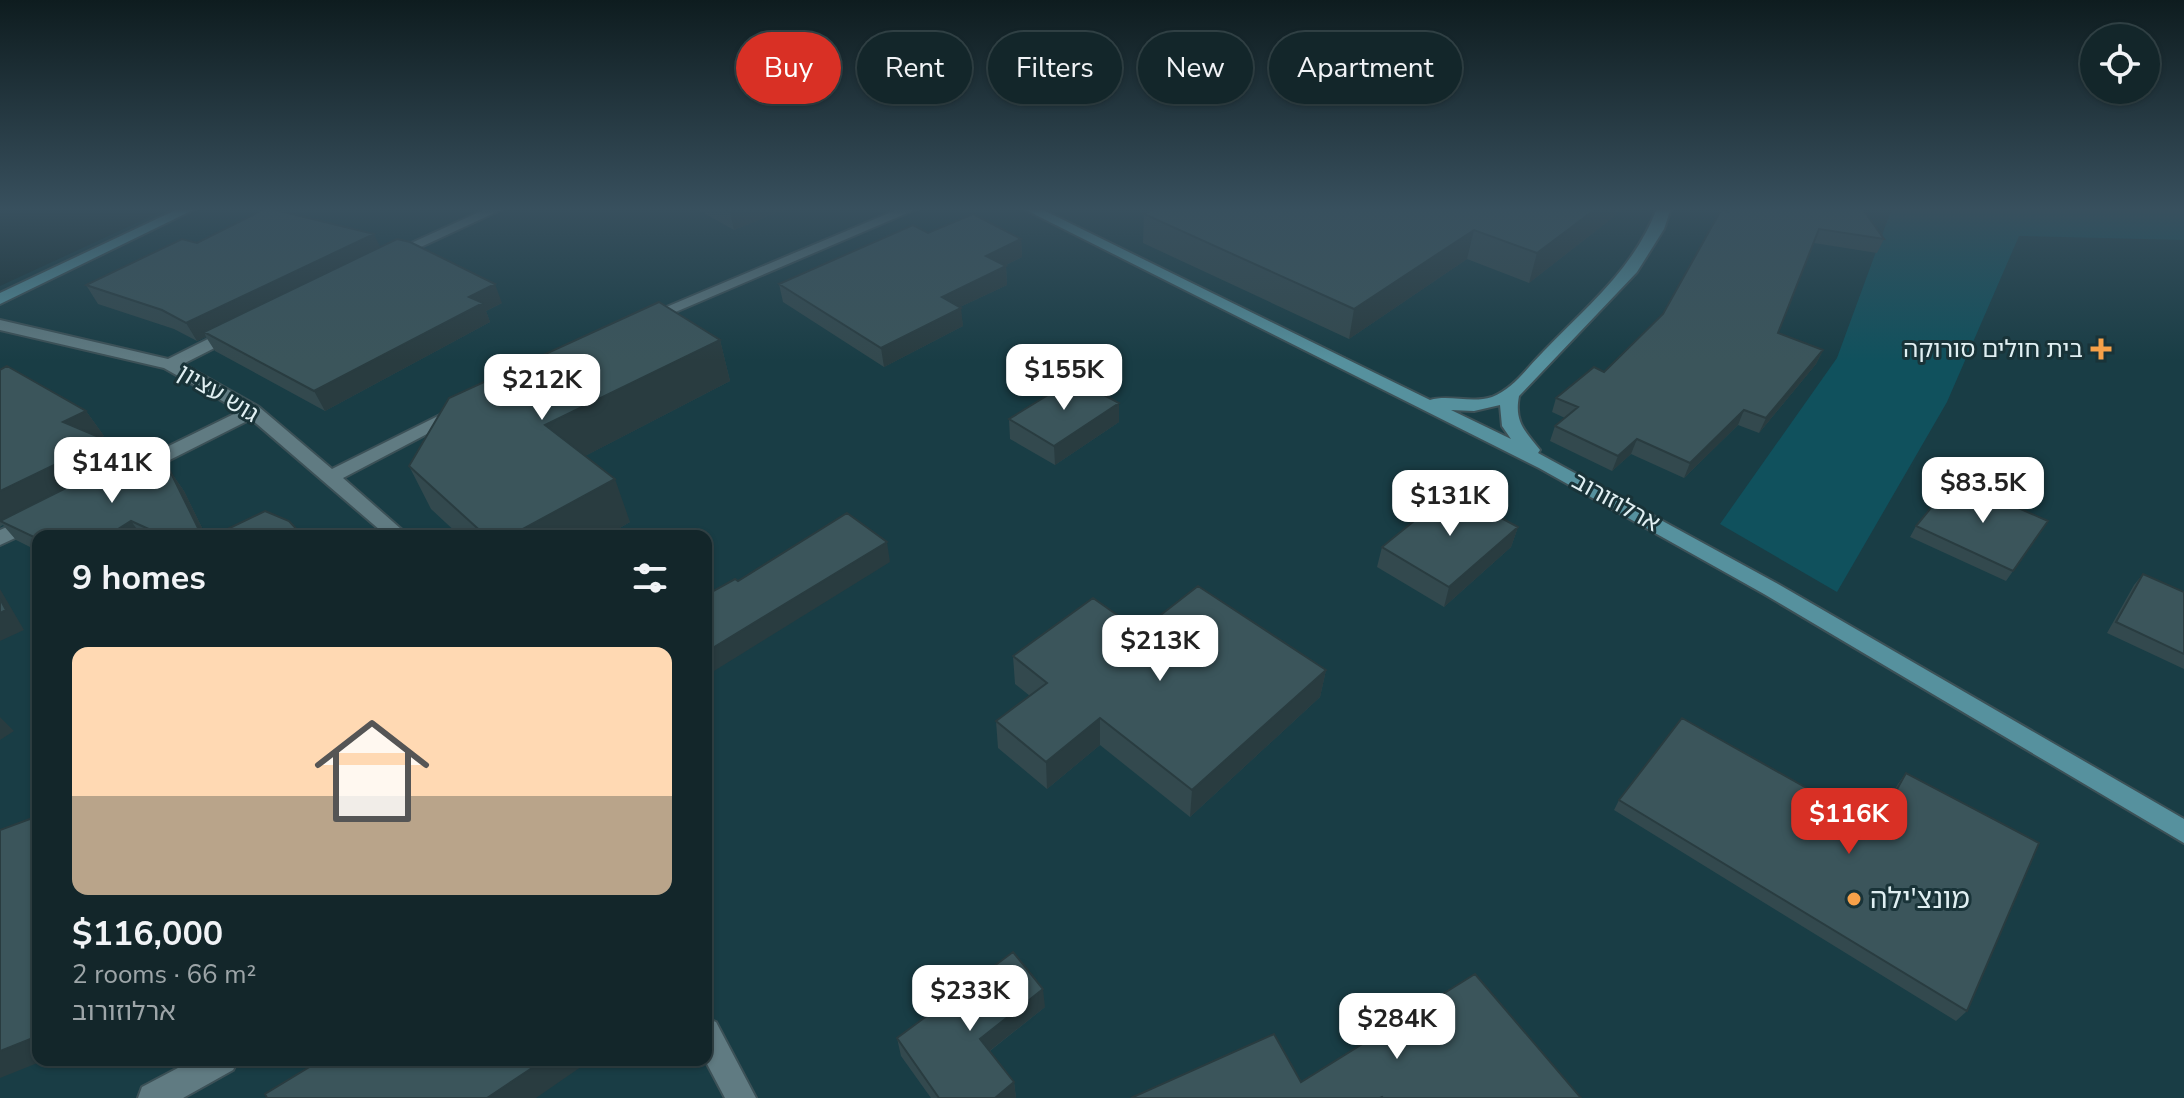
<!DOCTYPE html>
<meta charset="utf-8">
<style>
:root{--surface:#13262a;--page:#1c2e32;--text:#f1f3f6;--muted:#9da5a8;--line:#324347;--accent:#d93025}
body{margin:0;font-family:"Nunito Sans","Noto Sans Hebrew",sans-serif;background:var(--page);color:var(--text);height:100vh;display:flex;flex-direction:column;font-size:30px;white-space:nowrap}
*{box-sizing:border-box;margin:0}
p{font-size:26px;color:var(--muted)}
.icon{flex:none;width:44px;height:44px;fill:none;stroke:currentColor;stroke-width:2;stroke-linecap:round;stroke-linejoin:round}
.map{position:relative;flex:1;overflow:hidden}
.drawer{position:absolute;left:32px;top:530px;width:680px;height:536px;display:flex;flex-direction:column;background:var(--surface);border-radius:16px;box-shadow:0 2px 6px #0004,0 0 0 2px var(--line)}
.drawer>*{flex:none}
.top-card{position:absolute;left:736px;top:32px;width:760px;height:72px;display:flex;gap:16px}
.controls{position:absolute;left:2080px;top:24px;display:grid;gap:16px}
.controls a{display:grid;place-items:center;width:80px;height:80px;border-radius:50%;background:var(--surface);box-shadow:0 2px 6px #0004,0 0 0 2px var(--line);font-size:40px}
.price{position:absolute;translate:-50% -68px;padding:0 18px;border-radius:16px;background:#fff;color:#222;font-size:26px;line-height:52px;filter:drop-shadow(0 2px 4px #0008)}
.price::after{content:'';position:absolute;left:50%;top:48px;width:24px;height:18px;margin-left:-12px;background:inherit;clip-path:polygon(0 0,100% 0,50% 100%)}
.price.on{background:var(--accent);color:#fff}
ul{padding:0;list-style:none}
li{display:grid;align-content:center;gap:16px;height:424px;padding:0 40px}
li span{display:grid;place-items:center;height:248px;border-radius:16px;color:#555}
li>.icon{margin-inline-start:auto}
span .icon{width:144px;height:144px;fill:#fffc;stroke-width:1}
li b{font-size:34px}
h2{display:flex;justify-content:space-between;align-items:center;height:96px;padding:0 40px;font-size:34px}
.chip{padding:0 28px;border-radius:36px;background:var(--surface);box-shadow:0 2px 6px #0004,0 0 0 2px var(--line);font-size:28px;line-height:72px}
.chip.on{background:var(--accent);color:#fff}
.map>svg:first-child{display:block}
.built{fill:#193d45;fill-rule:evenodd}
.green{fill:#10515d}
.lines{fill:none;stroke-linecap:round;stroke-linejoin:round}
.street-casing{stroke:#3c5157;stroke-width:4}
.secondary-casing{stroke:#3c5157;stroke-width:4}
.street{fill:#607b82;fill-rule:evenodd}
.secondary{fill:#56919e;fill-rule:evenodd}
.wall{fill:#33494e}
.shaded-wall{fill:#293c40}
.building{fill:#3b555b;stroke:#293c40;stroke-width:2}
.poi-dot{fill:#f7a149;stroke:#193338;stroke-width:3}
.labels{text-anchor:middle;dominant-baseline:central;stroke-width:6;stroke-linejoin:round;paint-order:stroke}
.poi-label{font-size:24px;fill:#e0eff2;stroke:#193338;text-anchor:end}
.street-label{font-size:24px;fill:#e0eff2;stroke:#193338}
.near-poi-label{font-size:28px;fill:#e0eff2;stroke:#193338;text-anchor:start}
</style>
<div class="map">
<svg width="2184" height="1098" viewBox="0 0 2184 1098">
<rect width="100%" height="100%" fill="#193338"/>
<!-- built -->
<path class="built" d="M 169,208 L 2184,208 L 2184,1098 L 0,1098 L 0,286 ZM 38,536 L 706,536 L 706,1060 L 38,1060 Z"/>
<!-- green -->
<path class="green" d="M 1892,208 L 2184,208 L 2184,240 L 2019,236 L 1947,402 L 1837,592 L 1720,524 L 1837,358 Z"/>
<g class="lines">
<defs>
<path id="street" d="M 488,208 L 505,208 L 397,258 L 387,258 L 385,255 Z
M 901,208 L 919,208 L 652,322 L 646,324 L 638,319 Z
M 0,320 L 168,359 L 228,329 L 240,329 L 240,335 L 183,364 L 259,407 L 332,469 L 450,410 L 462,410 L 465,414 L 343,478 L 409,536 L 387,536 L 251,419 L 132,479 L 118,479 L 116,475 L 118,471 L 240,411 L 164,368 L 0,330 Z
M 32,516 L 39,517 L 42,522 L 39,527 L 0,545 L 0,530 Z
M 706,1018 L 716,1022 L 756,1098 L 725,1098 L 705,1060 Z
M 193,1060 L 238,1060 L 233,1070 L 183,1098 L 138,1098 L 142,1087 Z"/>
<path id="secondary" d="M 180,208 L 197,208 L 0,304 L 0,293 Z
M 1022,208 L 1039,208 L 1430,400 C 1449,394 1471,404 1492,397 C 1514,388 1526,369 1543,352 C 1587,306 1634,269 1657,208 L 1671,208 L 1664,229 L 1637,272 L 1519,396 C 1514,422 1525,431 1540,450 L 1538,453 L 1778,584 L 2184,819 L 2184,843 L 1764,594 L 1539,468 ZM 1500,405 L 1502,426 L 1511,439 L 1451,410 L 1474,411 Z"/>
</defs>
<!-- street casing -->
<use href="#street" class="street-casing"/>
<!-- secondary casing -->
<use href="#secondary" class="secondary-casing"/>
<!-- street -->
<use href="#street" class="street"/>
<!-- secondary -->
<use href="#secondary" class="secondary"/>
</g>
<!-- wall -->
<path class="wall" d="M 695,208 L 788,208 L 734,230 Z
M 1156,208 L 1625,208 L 1529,283 L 1467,259 L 1349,339 L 1143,243 L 1144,214 Z
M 1724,208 L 1862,208 L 1884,239 L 1877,253 L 1814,243 L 1778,333 L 1823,350 L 1816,364 L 1759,433 L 1738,425 L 1684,478 L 1631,454 L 1612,471 L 1550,441 L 1555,426 L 1565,418 L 1552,412 L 1556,398 L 1604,372 L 1663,314 Z
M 928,233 L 1021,239 L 1022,257 L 1004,266 L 1006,266 L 1007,285 L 960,307 L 963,326 L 884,367 L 783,302 L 779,284 Z
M 197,243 L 380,248 L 502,303 L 486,311 L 490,322 L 325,411 L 215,351 L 206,337 L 197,341 L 174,329 L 98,304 L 86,285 Z
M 720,340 L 730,381 L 585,456 L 630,522 L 606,536 L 460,536 L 431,509 L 409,466 Z
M 0,370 L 86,411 L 104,436 L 100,438 L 121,461 L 170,471 L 184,491 L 206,536 L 38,536 L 38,551 L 16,540 L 3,525 L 0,527 Z
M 1119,403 L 1119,422 L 1055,465 L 1010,439 L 1009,419 Z
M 2048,521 L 2006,581 L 1910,537 L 1916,526 Z
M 1518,527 L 1511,547 L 1444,607 L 1377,567 L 1382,547 Z
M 2143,574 L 2184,592 L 2184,669 L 2107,633 L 2134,585 Z
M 1140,631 L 1326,670 L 1320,697 L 1190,817 L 1100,745 L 1047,789 L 998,748 L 996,721 L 1030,696 L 1015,684 L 1013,656 Z
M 1906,773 L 1967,1011 L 1956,1021 L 1614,810 L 1619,800 L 1874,826 L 1898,784 Z
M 1045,1007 L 990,1051 L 1014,1082 L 1016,1098 L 931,1098 L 901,1056 L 897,1038 Z"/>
<!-- shaded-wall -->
<path class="shaded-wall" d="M 742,208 L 788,208 L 734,230 L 730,212 Z
M 1597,208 L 1625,208 L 1529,283 L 1537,253 Z
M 1474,230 L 1467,259 L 1349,339 L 1354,309 Z
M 374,234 L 382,251 L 204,332 L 206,337 L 197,341 L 186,323 Z
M 1021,239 L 1022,257 L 987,274 L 986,256 Z
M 1006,266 L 1007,285 L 943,315 L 942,297 Z
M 495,284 L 502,303 L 486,311 L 490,322 L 325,411 L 314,391 L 469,297 Z
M 961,308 L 963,326 L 884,367 L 881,348 Z
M 720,340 L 730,381 L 562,468 L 545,425 Z
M 1823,350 L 1816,364 L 1759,433 L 1766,418 Z
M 1119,403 L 1119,422 L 1055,465 L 1054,446 Z
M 1744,410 L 1738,425 L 1684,478 L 1690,463 Z
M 86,411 L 104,436 L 81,447 L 63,422 Z
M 1637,439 L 1631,454 L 1612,471 L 1618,456 Z
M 106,440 L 124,465 L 0,521 L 0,491 Z
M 170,471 L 184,491 L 206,536 L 202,536 Z
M 615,479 L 630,522 L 606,536 L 510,536 Z
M 131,521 L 142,536 L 107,536 Z
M 1518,527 L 1511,547 L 1444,607 L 1449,587 Z
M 887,542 L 890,562 L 706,676 L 706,652 Z
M 0,589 L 24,630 L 0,641 Z
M 1326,670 L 1320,697 L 1190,817 L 1192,790 Z
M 0,717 L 14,731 L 0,740 Z
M 1100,718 L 1100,745 L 1047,789 L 1046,762 Z
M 1043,989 L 1045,1007 L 983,1056 L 980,1039 Z
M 38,1036 L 38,1060 L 45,1060 L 0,1078 L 0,1051 Z
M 544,1060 L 591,1060 L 536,1098 L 487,1098 Z
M 1014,1082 L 1016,1098 L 995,1098 Z"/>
<!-- building -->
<path class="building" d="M 267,208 L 374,234 L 186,323 L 162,310 L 86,285 L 182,239 L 197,243 Z
M 721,208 L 742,208 L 730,212 Z
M 1156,208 L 1597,208 L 1537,253 L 1474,230 L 1354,309 L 1144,214 Z
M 1728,208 L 1862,208 L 1884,239 L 1819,229 L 1778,333 L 1823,350 L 1766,418 L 1744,410 L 1690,463 L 1637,439 L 1618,456 L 1555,426 L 1578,407 L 1556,398 L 1594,367 L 1604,372 L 1663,314 L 1721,210 L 1728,212 Z
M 973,214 L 1021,239 L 986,256 L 1006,266 L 942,297 L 961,308 L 881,348 L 779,284 L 913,225 L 928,233 Z
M 397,239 L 410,242 L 495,284 L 469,297 L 483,303 L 314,391 L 204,332 Z
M 659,302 L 720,340 L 545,425 L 615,479 L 510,536 L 486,536 L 409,466 L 449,398 Z
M 7,366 L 86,411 L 63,422 L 106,440 L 0,491 L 0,370 Z
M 1074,379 L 1119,403 L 1054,446 L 1009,419 Z
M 132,455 L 170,471 L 202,536 L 164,536 L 131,521 L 107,536 L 38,536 L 38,539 L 0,521 Z
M 1954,480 L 2048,521 L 2013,571 L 1916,526 Z
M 1451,491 L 1518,527 L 1449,587 L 1382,547 Z
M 265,511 L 289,521 L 303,536 L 213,536 Z
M 847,513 L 887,542 L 706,652 L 706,595 L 735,579 L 738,581 Z
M 2143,574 L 2184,592 L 2184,654 L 2116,622 Z
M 1198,586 L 1326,670 L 1192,790 L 1100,718 L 1046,762 L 996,721 L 1047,683 L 1013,656 L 1093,598 L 1140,631 Z
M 0,599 L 6,610 L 0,613 Z
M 1682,718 L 1876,827 L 1906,773 L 2039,843 L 1967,1011 L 1619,800 Z
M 38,816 L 38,1036 L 0,1051 L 0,830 Z
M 1013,952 L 1043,989 L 980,1039 L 1014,1082 L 995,1098 L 939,1098 L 897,1038 Z
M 1475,974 L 1581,1098 L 1383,1098 L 1382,1097 L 1380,1098 L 1131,1098 L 1274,1034 L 1301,1082 Z
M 321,1060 L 544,1060 L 487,1098 L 267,1098 L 265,1094 Z"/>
<!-- sky -->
<linearGradient id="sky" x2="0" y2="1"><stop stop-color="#0e1c1f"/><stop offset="0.58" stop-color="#38505e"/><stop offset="1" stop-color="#38505e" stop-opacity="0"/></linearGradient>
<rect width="2184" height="361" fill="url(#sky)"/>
<!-- markers -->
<g class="poi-dot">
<path d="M2097 337h8v8h8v8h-8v8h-8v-8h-8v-8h8z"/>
<circle cx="1854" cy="899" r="8"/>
</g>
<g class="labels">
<!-- poi labels -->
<g class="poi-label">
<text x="2083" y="349">בית חולים סורוקה</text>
</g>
<!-- street labels -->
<g class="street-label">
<text transform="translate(218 393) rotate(31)">גוש עציון</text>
<text transform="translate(1616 502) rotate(29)">ארלוזורוב</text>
</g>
<!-- near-poi labels -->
<g class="near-poi-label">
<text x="1870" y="899">מונצ'ילה</text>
</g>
</g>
</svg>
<div class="controls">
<a><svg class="icon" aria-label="locate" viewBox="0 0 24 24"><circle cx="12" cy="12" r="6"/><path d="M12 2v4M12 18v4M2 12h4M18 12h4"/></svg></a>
</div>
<b class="price" style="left:1064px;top:412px">$155K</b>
<b class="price" style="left:542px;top:422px">$212K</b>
<b class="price" style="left:112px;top:505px">$141K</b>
<b class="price" style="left:1983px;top:525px">$83.5K</b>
<b class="price" style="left:1450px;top:538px">$131K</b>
<b class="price" style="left:1160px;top:683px">$213K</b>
<b class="price on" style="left:1849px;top:856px">$116K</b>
<b class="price" style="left:970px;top:1033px">$233K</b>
<b class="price" style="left:1397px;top:1061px">$284K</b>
<div class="top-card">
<a class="chip on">Buy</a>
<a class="chip">Rent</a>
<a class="chip">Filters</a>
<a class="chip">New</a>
<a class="chip">Apartment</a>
</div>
<section class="drawer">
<h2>9 homes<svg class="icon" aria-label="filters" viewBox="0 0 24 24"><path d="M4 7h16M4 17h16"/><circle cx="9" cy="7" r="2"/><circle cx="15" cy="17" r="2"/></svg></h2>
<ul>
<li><span style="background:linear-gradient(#ffd9b3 60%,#b9a48a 0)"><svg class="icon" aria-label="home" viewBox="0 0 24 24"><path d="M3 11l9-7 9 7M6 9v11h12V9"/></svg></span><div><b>$116,000</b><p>2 rooms · 66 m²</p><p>ארלוזורוב</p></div></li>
</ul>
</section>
</div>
